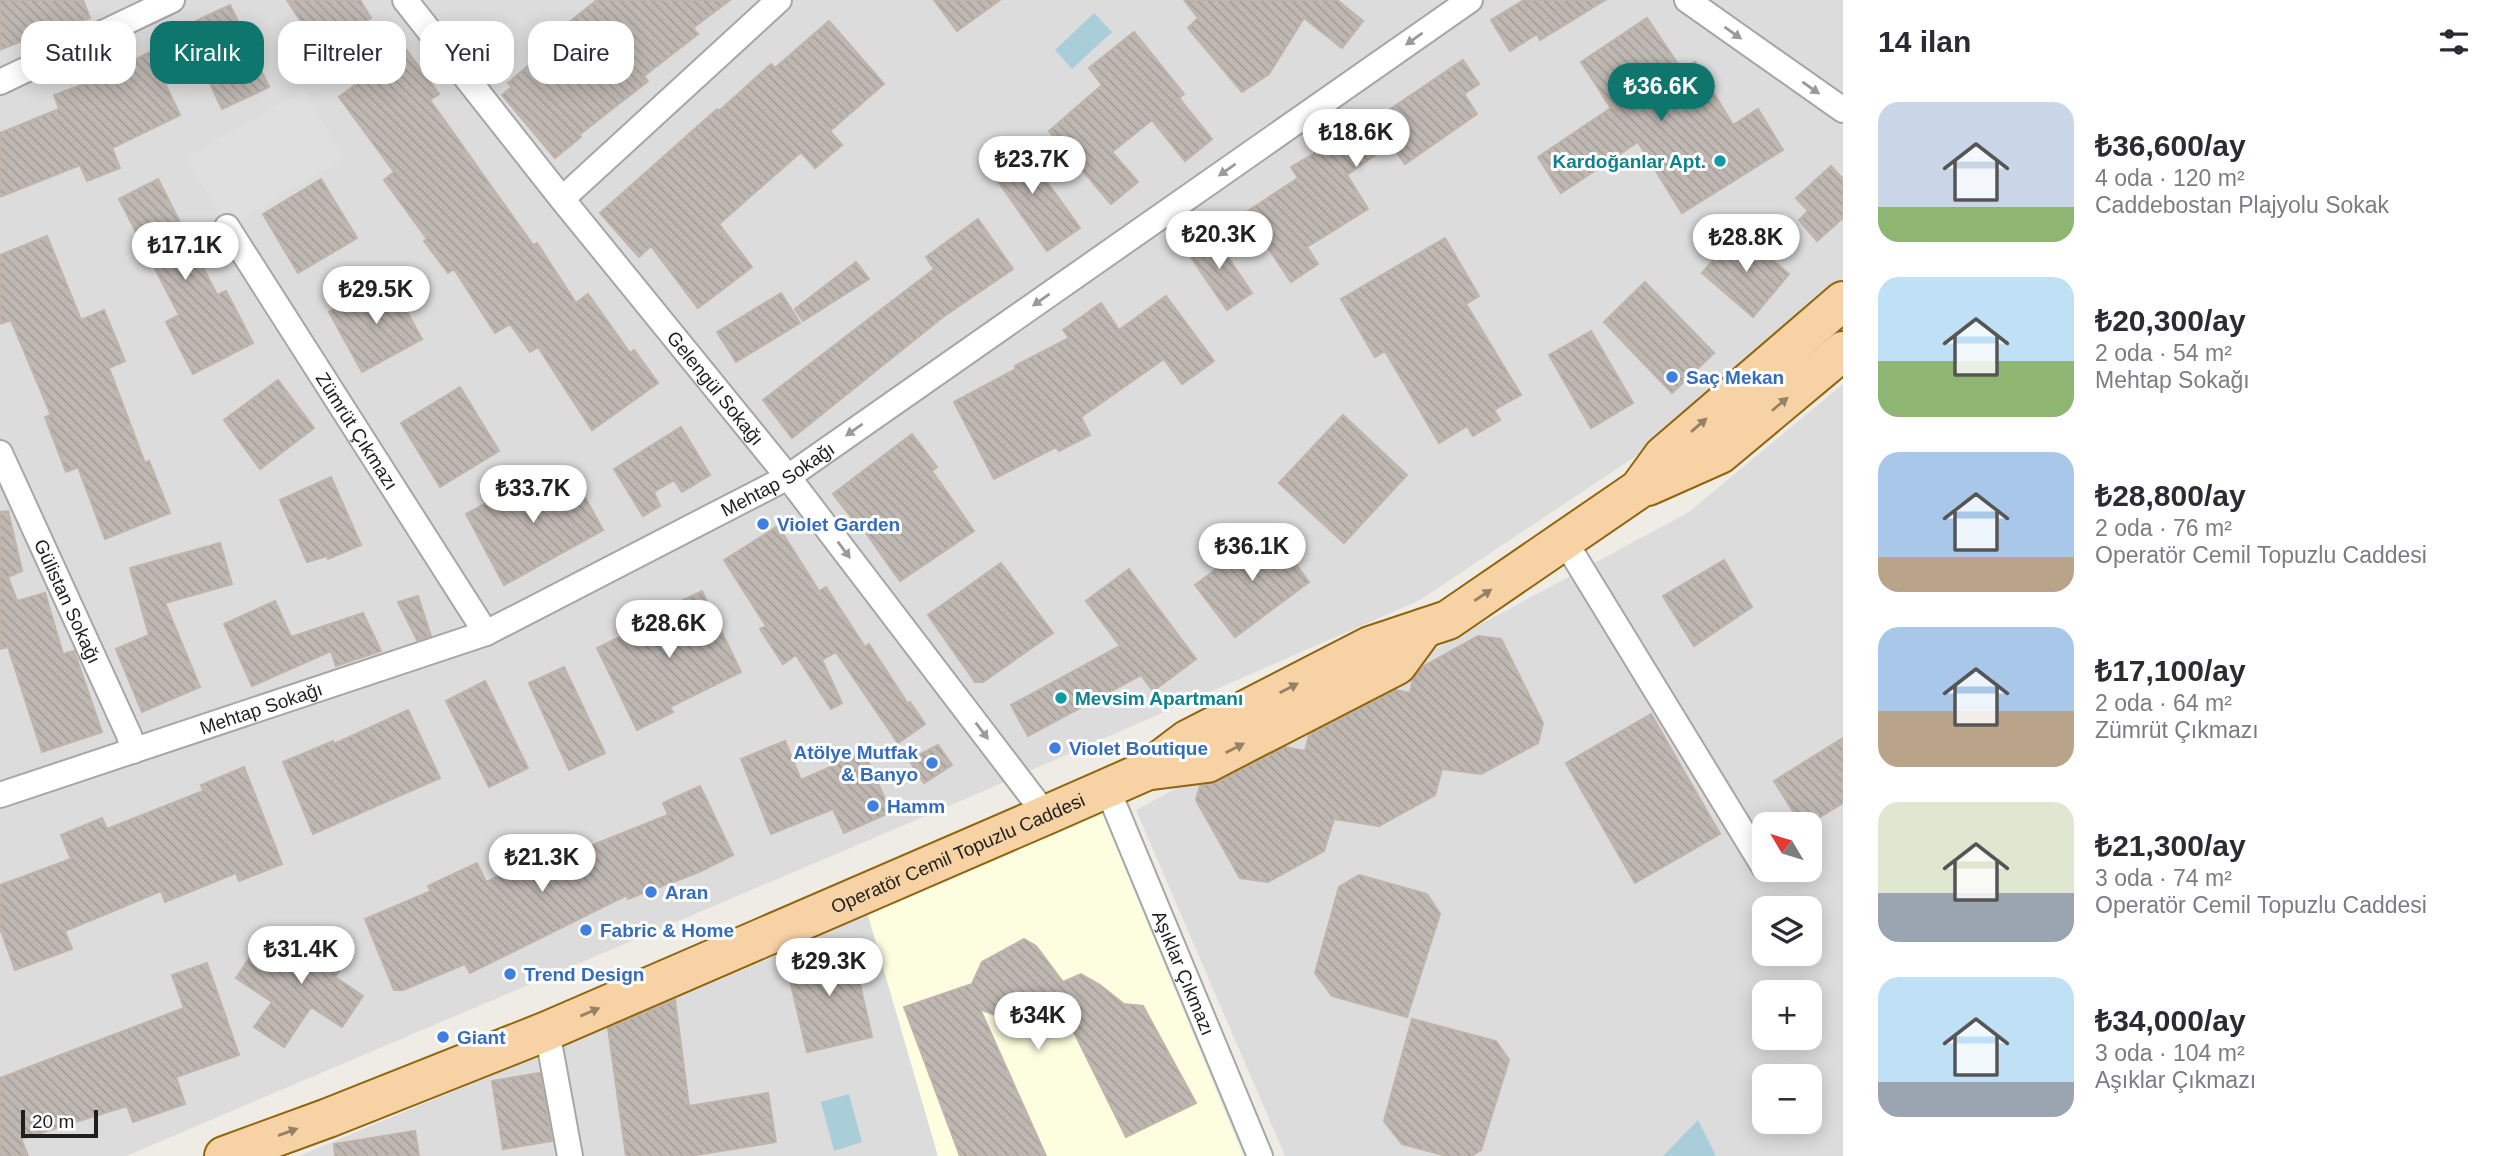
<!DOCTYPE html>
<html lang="tr">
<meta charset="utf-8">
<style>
:root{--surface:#fff;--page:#f2f2f3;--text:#2b2b33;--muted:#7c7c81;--accent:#0f766e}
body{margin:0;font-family:Arial,sans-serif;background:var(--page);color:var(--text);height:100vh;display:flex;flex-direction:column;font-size:26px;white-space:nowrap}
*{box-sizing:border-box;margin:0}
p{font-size:23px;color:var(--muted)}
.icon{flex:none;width:38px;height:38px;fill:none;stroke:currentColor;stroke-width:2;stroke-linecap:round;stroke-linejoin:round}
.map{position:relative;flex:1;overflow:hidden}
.panel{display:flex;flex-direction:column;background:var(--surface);width:665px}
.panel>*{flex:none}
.banner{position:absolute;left:21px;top:21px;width:665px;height:63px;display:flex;gap:14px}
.needle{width:46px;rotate:308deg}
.buttons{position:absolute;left:1752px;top:812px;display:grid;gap:14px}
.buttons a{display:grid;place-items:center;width:70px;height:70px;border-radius:14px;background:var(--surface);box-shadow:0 4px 18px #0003;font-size:35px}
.scale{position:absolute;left:21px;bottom:18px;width:77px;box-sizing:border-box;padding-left:7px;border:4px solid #1f1f1f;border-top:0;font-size:19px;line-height:24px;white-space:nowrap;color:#1f1f1f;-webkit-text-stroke:5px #fff;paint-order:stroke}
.price{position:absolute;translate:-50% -60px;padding:0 16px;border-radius:24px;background:#fff;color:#222;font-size:23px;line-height:46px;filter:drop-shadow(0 2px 4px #0008)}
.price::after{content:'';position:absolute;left:50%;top:42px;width:21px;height:16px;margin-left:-10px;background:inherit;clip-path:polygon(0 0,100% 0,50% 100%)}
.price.active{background:var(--accent);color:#fff}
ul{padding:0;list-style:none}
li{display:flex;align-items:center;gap:21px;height:175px;padding:0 35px}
li span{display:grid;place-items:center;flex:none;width:196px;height:140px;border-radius:21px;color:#555}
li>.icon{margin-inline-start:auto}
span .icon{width:84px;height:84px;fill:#fffc;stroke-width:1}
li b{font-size:30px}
h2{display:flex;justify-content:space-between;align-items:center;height:84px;padding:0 35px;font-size:30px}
.tag{padding:0 24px;border-radius:21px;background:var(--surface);box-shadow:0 4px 18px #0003;font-size:24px;line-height:63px}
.tag.active{background:var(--accent);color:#fff}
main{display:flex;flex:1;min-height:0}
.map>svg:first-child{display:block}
.residential{fill:#dddcdc;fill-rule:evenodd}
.education{fill:#fdfde0}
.parking{fill:#dfdfdf}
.water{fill:#a9ceda}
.building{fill:url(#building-back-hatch);stroke:#c0b3a9;stroke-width:2}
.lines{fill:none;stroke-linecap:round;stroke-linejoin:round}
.minor-casing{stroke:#a6a6a6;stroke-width:28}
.primary-casing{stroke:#90640a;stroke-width:42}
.minor{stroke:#fff;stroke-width:24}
.primary{stroke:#f6d2a4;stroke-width:38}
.oneway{fill:#9a9a9a}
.oneway2{fill:#958168}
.culture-dot{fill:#0f9aa8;stroke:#fff;stroke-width:2.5}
.shop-dot{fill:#3f7fe0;stroke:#fff;stroke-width:2.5}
.labels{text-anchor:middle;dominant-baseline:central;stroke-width:6;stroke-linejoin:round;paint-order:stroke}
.culture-label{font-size:19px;font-weight:bold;fill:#0d838f;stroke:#fff;text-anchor:end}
.shop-label{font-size:19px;font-weight:bold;fill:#366cbe;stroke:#fff;text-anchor:start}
.street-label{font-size:19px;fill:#1f1f1f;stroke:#fff}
</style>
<main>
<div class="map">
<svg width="1843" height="1156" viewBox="0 0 1843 1156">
<defs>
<pattern id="building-back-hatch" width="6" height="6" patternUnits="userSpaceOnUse" patternTransform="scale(1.75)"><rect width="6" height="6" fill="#bfb8b2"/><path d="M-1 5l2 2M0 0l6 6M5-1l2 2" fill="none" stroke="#a49e99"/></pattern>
</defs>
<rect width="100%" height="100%" fill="#efece5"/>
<!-- residential -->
<path class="residential" d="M 0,0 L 1843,0 L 1843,279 L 1663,438 L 1420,600 L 970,797 L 126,1156 L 0,1156 Z
M 1843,384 L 1843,1156 L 1285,1156 L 1136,810 L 1689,512 ZM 1764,824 L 1810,824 L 1810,870 L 1764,870 ZM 1764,908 L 1810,908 L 1810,954 L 1764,954 ZM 1764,992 L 1810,992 L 1810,1038 L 1764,1038 ZM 1764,1076 L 1810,1076 L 1810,1122 L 1764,1122 Z
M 867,912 L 938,1156 L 299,1156 L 757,964 Z"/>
<!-- education -->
<path class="education" d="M 1102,812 L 1243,1156 L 938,1156 L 867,912 Z"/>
<!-- parking -->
<path class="parking" d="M 304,89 L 344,159 L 227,227 L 186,158 Z"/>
<!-- water -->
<path class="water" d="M 1094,13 L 1112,32 L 1072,69 L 1055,50 Z
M 849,1094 L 862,1142 L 834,1151 L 821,1102 Z
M 1698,1120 L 1716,1156 L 1663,1156 Z"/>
<!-- building -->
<path class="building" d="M 0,0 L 83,0 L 90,18 L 45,35 L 44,32 L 0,50 Z
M 287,0 L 360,0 L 371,18 L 320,51 Z
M 597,0 L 730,0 L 693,28 L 698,34 L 644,76 L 648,81 L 579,135 L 581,137 L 555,158 L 502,95 L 512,87 L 508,83 L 552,45 L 548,39 Z
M 934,0 L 1000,0 L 957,31 Z
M 1184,0 L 1337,0 L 1363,21 L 1342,48 L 1304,18 L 1269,74 L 1242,92 L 1188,28 L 1198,18 Z
M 1524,0 L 1605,0 L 1540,40 L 1537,34 L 1510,51 L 1491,20 Z
M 230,5 L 269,87 L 222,109 L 183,27 Z
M 1647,18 L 1682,70 L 1695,62 L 1733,125 L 1758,109 L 1783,150 L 1682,213 L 1638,142 L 1561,193 L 1538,157 L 1611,108 L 1581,62 Z
M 829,21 L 884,84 L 830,131 L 842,145 L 815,168 L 801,152 L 719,224 L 752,267 L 698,308 L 651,246 L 639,257 L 600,213 L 717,109 L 719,111 L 771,64 L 775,68 Z
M 1134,32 L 1184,94 L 1179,98 L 1212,139 L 1185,161 L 1152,120 L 1112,152 L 1138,182 L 1111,204 L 1049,131 L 1102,85 L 1089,68 Z
M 405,48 L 439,94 L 430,100 L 533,245 L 537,243 L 576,303 L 588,294 L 630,353 L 634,350 L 658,383 L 592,430 L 538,347 L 530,352 L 510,324 L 495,333 L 454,269 L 448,273 L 424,241 L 427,239 L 384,180 L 394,172 L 339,97 Z
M 150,52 L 180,115 L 112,148 L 120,168 L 87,181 L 80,165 L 0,197 L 0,133 L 59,109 L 54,95 L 111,74 L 110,72 Z
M 1463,60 L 1479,84 L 1464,94 L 1477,114 L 1405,164 L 1391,144 L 1347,175 L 1368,209 L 1307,247 L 1318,264 L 1291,282 L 1245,213 L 1298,178 L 1291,167 L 1329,145 L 1331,149 Z
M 1017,140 L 1080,228 L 1047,251 L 985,163 Z
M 1831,166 L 1843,179 L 1843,218 L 1817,241 L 1799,220 L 1808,211 L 1796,198 Z
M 158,179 L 217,295 L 226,291 L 253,343 L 193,374 L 166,322 L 179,315 L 119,199 Z
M 321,179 L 357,238 L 298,273 L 263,214 Z
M 978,219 L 1013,269 L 943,317 L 792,438 L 763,400 L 934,269 L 926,257 Z
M 1738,231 L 1789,274 L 1753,317 L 1702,273 Z
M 1212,233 L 1252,293 L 1227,310 L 1186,250 Z
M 47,236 L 81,320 L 104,310 L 125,361 L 109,368 L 145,463 L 149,461 L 170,513 L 105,539 L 78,467 L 66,472 L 45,417 L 51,415 L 11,320 L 0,324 L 0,255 Z
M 1445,238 L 1479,296 L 1466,304 L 1521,395 L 1494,410 L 1500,420 L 1473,436 L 1467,426 L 1439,443 L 1385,351 L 1375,357 L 1341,299 Z
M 856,262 L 869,279 L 803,321 L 795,309 Z
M 389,279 L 422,339 L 362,372 L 329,312 Z
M 1645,282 L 1714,353 L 1672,393 L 1604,322 Z
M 781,293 L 800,323 L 736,362 L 717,332 Z
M 1166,296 L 1214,361 L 1182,384 L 1164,359 L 1081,417 L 1090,435 L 1059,451 L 1056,447 L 994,479 L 954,402 L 1016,369 L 1015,366 L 1069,338 L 1063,330 L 1101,303 L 1119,330 Z
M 1591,331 L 1633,403 L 1591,428 L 1549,355 Z
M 278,380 L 314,428 L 260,469 L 224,420 Z
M 460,387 L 499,451 L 440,487 L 401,423 Z
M 1343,415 L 1407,475 L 1344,543 L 1279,483 Z
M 681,427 L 710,475 L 682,492 L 674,480 L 654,492 L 660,506 L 643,516 L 614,469 Z
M 912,434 L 937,467 L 932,471 L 974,531 L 900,581 L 861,526 L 859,527 L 833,494 Z
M 571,472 L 603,530 L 504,585 L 466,514 L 540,474 L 547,486 Z
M 331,477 L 361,545 L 328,559 L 327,556 L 307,562 L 280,500 Z
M 8,511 L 22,571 L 8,577 L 17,601 L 45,593 L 63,654 L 74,651 L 102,732 L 42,752 L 8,647 L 0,649 L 0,512 Z
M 778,526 L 819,591 L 826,587 L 865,647 L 869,644 L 908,704 L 910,702 L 925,724 L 898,743 L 836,652 L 822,660 L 842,703 L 831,709 L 796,655 L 783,664 L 760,629 L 766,626 L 724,560 Z
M 1270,529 L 1309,582 L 1235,637 L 1195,585 Z
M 220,543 L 232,584 L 165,603 L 200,687 L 142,712 L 116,649 L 149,635 L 130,568 Z
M 1724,560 L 1752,607 L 1694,646 L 1663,596 Z
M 1001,563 L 1053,633 L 983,682 L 975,682 L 928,615 Z
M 1129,569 L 1196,659 L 1153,691 L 1141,675 L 1028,736 L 1011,705 L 1120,646 L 1086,601 Z
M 702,591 L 741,672 L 670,707 L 673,712 L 637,730 L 597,648 L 659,618 L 656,613 Z
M 418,596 L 431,636 L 417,640 L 398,602 Z
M 275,601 L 291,637 L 363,613 L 381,651 L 336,666 L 331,651 L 252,686 L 224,624 Z
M 1478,636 L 1501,639 L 1543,723 L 1538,743 L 1481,774 L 1442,769 L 1435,795 L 1379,826 L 1334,819 L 1324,851 L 1268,882 L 1240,878 L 1196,800 L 1200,786 L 1217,782 L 1285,747 L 1305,751 L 1309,735 L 1395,690 L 1410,693 L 1413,679 L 1424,666 Z
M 564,667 L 605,753 L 569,770 L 529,683 Z
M 485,681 L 528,768 L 489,787 L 446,701 Z
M 408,710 L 440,778 L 313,834 L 283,762 L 333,741 L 334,744 Z
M 1651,714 L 1720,834 L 1635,883 L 1566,763 Z
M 1843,738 L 1843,803 L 1808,824 L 1801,824 L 1774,781 Z
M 785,741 L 801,780 L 864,752 L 891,812 L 844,833 L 833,809 L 771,834 L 741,759 Z
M 938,745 L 952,765 L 924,783 L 909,760 Z
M 244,767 L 282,864 L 239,881 L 236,873 L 165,902 L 161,891 L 65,931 L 72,949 L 15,970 L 0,928 L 0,885 L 71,859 L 61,835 L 102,818 L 107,829 L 203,791 L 201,785 Z
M 700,786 L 733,855 L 699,872 L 628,899 L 627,895 L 470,973 L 465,964 L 403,990 L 394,990 L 365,919 L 431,891 L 428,886 L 477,863 L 486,882 L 570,841 L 575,852 L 668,815 L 663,803 Z
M 1359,875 L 1427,894 L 1440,914 L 1407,1017 L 1332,996 L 1315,973 L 1339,887 Z
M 314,927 L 352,952 L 335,977 L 363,996 L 342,1027 L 311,1007 L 284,1047 L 254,1027 L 272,1002 L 236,978 L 257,947 L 287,967 Z
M 1024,939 L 1036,946 L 1063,982 L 1081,974 L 1100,985 L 1124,1004 L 1143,1006 L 1196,1103 L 1126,1137 L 1067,1018 L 1035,1031 L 980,1009 L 1046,1156 L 960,1156 L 904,1007 L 972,984 L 982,962 Z
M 842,945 L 851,945 L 872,1037 L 807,1052 L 785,959 Z
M 207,963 L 239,1055 L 176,1077 L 185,1104 L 133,1122 L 127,1106 L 21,1139 L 28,1156 L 0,1156 L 0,1078 L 184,1008 L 172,975 Z
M 675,1000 L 689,1106 L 768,1093 L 776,1142 L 690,1156 L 626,1156 L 608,1028 Z
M 1412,1019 L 1496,1041 L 1509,1060 L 1481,1150 L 1471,1156 L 1447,1156 L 1402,1144 L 1384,1121 Z
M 540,1073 L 552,1141 L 503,1149 L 492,1081 Z
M 415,1131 L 419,1156 L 335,1156 L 334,1144 Z"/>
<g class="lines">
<defs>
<g id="minor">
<path id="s1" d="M 405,0 L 562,199 L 788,477 L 1046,815"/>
<path d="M 1687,0 L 1843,110"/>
<path d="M 0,82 L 172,0"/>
<path d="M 562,199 L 779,0"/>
<path id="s2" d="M 227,227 L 486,633"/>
<path id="s3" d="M 0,453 L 129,735 L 133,751"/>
<path d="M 1564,540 L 1764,867"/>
<path id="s4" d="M 1107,788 L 1260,1156"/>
<path id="s5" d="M 0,795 L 486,633 L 788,477 L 1470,0"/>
<path d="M 547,1031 L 570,1156"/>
</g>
<g id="primary">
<path d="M 1648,486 L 1720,454 L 1843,351"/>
<path d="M 1152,770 L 1207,763 L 1397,665 L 1424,628"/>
<path id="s6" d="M 224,1156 L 328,1118 L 547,1031 L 1046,815 L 1146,771 L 1187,740 L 1370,646 L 1448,620 L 1639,489 L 1663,456 L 1843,301"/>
</g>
</defs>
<!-- minor casing -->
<use href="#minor" class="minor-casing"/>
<!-- primary casing -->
<use href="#primary" class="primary-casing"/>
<!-- minor -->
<use href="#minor" class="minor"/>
<!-- primary -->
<use href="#primary" class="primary"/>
</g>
<!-- one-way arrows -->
<defs><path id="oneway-solid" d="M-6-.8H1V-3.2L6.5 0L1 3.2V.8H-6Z" transform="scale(1.75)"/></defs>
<g class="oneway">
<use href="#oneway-solid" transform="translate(1733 33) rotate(35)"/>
<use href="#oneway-solid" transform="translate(1414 39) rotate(145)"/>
<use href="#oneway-solid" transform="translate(1811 88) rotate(35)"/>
<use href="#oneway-solid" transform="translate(1227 170) rotate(145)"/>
<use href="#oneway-solid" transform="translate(1041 300) rotate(145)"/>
<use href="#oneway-solid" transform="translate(854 430) rotate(145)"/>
<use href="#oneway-solid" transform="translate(844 550) rotate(53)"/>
<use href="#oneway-solid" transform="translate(982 731) rotate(53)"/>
</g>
<g class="oneway2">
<use href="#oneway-solid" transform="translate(1780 404) rotate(-40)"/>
<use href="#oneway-solid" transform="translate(1699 425) rotate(-41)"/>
<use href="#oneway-solid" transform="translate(1483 595) rotate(-34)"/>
<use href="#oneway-solid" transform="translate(1289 688) rotate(-27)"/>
<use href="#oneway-solid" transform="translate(1235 748) rotate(-27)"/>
<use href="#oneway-solid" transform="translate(590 1012) rotate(-23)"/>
<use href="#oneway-solid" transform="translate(288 1132) rotate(-20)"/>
</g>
<!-- markers -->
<g class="culture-dot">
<circle cx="1720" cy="161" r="7"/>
<circle cx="1061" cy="698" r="7"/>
</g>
<g class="shop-dot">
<circle cx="1672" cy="377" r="7"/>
<circle cx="763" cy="524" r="7"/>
<circle cx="1055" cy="748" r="7"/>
<circle cx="932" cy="763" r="7"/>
<circle cx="873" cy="806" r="7"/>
<circle cx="651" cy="892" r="7"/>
<circle cx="586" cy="930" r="7"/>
<circle cx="510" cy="974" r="7"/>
<circle cx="443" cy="1037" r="7"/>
</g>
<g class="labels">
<!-- culture labels -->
<g class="culture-label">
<text x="1706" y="161">Kardoğanlar Apt.</text>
<text x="1075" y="698" text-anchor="start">Mevsim Apartmanı</text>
</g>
<!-- shop labels -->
<g class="shop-label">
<text x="1686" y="377">Saç Mekan</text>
<text x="777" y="524">Violet Garden</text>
<text x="1069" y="748">Violet Boutique</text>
<text x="918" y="752" text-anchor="end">Atölye Mutfak<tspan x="918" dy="22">&amp; Banyo</tspan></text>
<text x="887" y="806">Hamm</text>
<text x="665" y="892">Aran</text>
<text x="600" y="930">Fabric &amp; Home</text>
<text x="524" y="974">Trend Design</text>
<text x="457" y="1037">Giant</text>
</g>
<!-- street labels -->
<g class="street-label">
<text stroke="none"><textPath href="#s1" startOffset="497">Gelengül Sokağı</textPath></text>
<text stroke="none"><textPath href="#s2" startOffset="242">Zümrüt Çıkmazı</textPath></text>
<text stroke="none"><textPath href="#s5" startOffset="842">Mehtap Sokağı</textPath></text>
<text stroke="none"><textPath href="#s3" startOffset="163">Gülistan Sokağı</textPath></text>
<text stroke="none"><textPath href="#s5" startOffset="275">Mehtap Sokağı</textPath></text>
<text stroke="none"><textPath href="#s6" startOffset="794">Operatör Cemil Topuzlu Caddesi</textPath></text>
<text stroke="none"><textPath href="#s4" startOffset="200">Aşıklar Çıkmazı</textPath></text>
</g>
</g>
</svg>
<div class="buttons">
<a><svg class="needle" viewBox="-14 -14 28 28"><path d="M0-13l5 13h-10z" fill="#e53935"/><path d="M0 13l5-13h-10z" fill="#7c7c81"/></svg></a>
<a><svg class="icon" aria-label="layers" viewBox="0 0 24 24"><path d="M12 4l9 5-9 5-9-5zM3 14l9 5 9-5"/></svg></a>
<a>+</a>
<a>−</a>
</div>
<div class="scale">20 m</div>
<b class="price active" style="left:1661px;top:123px">₺36.6K</b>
<b class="price" style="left:1356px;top:169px">₺18.6K</b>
<b class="price" style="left:1032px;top:196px">₺23.7K</b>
<b class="price" style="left:1219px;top:271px">₺20.3K</b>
<b class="price" style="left:1746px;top:274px">₺28.8K</b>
<b class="price" style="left:185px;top:282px">₺17.1K</b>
<b class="price" style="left:376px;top:326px">₺29.5K</b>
<b class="price" style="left:533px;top:525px">₺33.7K</b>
<b class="price" style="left:1252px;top:583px">₺36.1K</b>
<b class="price" style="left:669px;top:660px">₺28.6K</b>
<b class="price" style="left:542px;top:894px">₺21.3K</b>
<b class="price" style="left:301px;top:986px">₺31.4K</b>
<b class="price" style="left:829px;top:998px">₺29.3K</b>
<b class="price" style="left:1038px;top:1052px">₺34K</b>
<div class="banner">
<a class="tag">Satılık</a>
<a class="tag active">Kiralık</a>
<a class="tag">Filtreler</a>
<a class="tag">Yeni</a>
<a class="tag">Daire</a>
</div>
</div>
<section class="panel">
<h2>14 ilan<svg class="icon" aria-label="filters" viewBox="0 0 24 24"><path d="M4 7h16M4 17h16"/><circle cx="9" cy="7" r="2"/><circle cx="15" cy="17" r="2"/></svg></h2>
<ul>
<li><span style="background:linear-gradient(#c9d6e8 75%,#8fb573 0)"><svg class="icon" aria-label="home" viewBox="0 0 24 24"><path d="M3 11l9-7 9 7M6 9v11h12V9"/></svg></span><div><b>₺36,600/ay</b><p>4 oda · 120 m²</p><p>Caddebostan Plajyolu Sokak</p></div></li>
<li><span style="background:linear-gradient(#bfe0f5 60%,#8fb573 0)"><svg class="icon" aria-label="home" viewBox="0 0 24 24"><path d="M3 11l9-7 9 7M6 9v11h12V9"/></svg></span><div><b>₺20,300/ay</b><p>2 oda · 54 m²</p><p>Mehtap Sokağı</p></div></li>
<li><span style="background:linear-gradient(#a9c7e8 75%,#b9a48a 0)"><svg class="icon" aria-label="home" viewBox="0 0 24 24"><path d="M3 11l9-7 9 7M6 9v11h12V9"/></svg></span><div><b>₺28,800/ay</b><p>2 oda · 76 m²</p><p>Operatör Cemil Topuzlu Caddesi</p></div></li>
<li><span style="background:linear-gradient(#a9c7e8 60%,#b9a48a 0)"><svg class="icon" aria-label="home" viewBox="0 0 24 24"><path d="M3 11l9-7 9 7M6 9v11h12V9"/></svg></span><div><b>₺17,100/ay</b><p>2 oda · 64 m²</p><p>Zümrüt Çıkmazı</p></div></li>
<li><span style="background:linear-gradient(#dfe7d0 65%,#9aa5b1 0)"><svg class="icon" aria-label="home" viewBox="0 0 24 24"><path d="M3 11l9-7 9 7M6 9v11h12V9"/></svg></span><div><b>₺21,300/ay</b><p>3 oda · 74 m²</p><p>Operatör Cemil Topuzlu Caddesi</p></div></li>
<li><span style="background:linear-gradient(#bfe0f5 75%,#9aa5b1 0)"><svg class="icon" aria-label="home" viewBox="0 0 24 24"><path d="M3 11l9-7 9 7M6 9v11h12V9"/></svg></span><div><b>₺34,000/ay</b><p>3 oda · 104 m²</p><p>Aşıklar Çıkmazı</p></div></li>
</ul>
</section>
</main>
